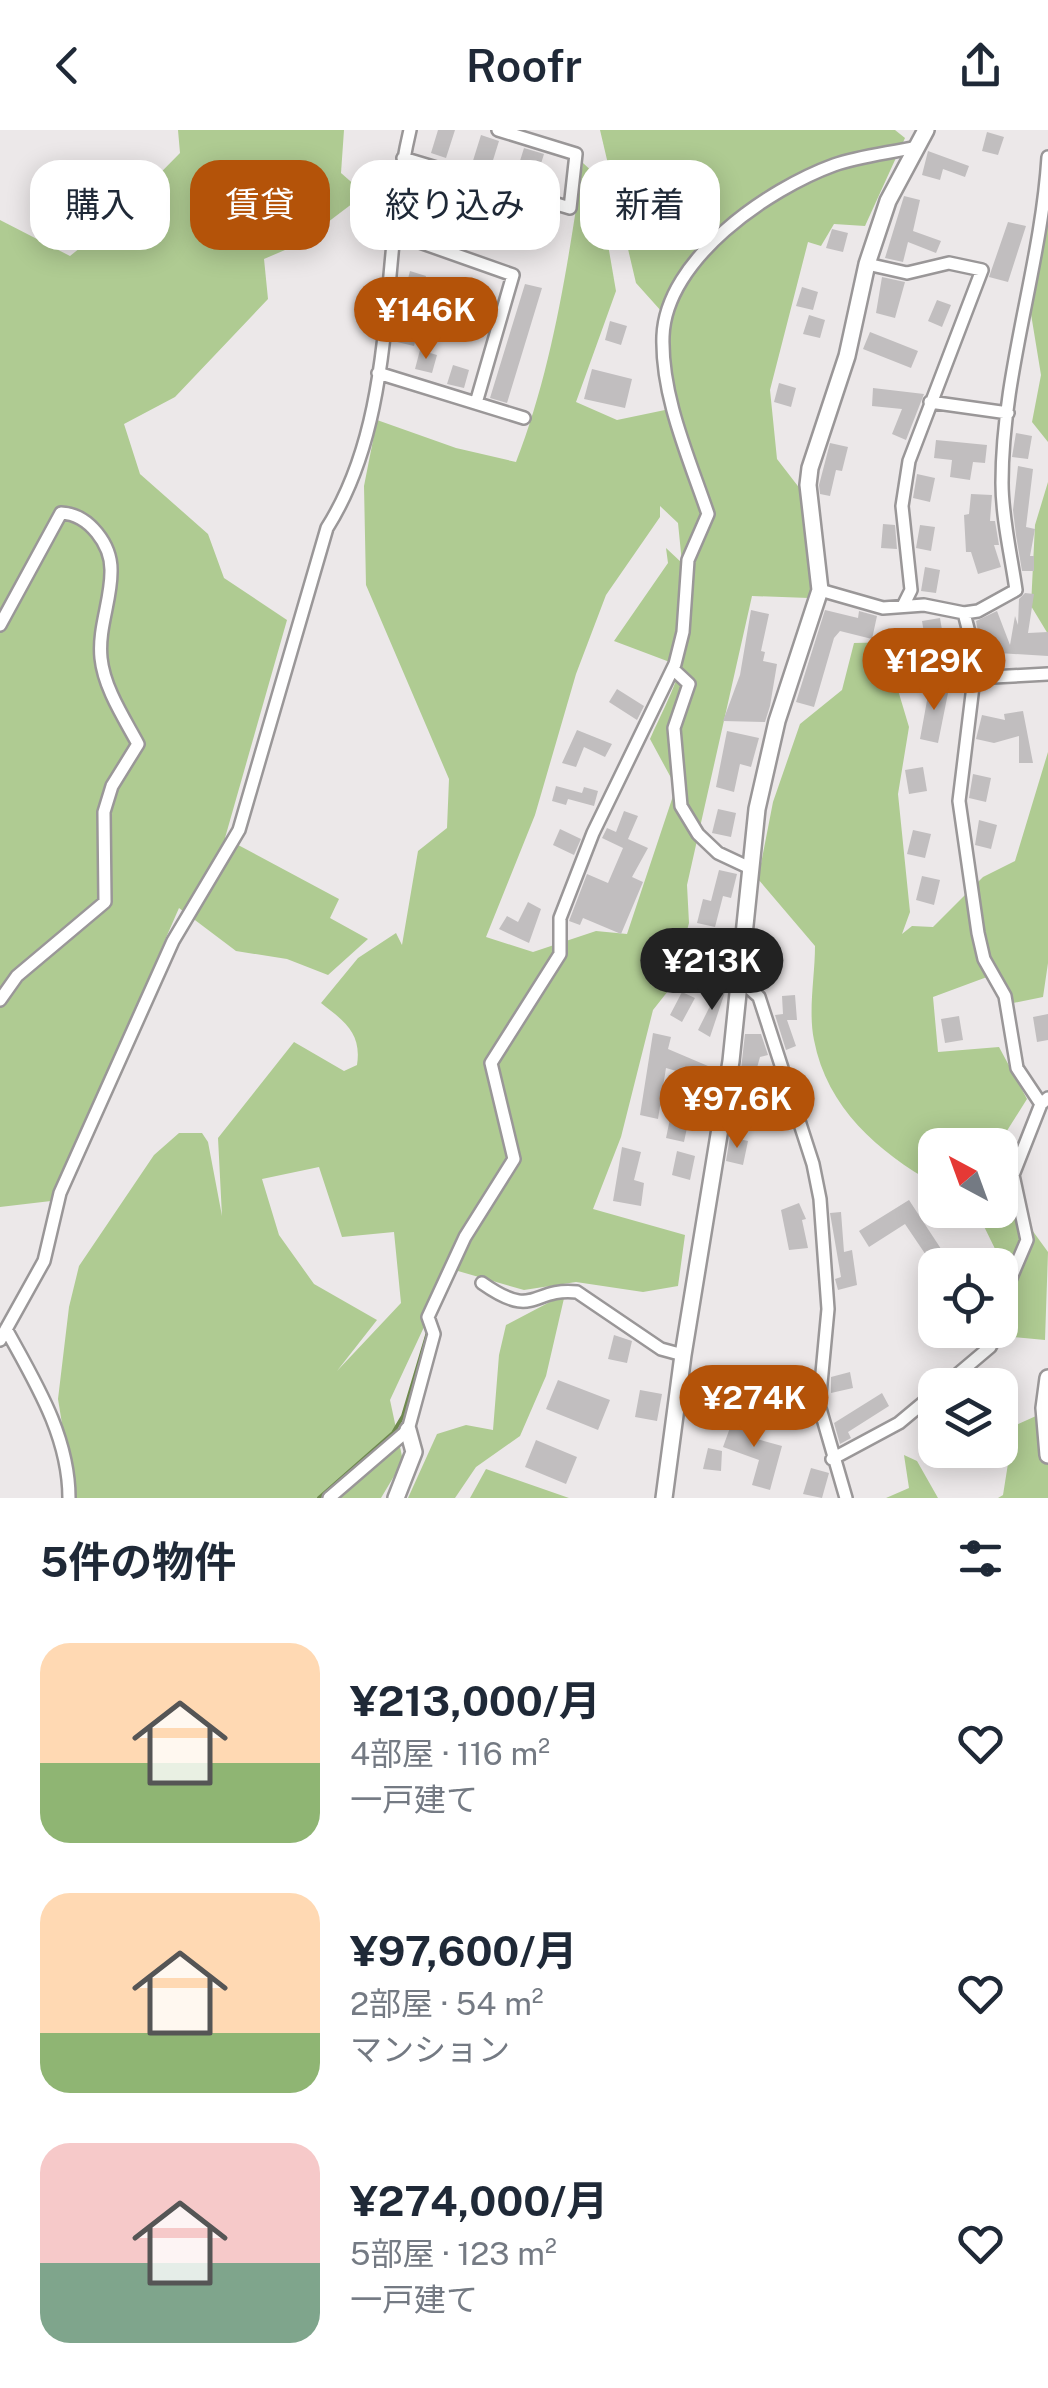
<!DOCTYPE html>
<html lang="ja">
<meta charset="utf-8">
<style>
:root{--surface:#fff;--page:#f6f6f7;--text:#1f2937;--muted:#747a83;--accent:#b45309}
body{margin:0;font-family:"Public Sans","Noto Sans JP",sans-serif;background:var(--page);color:var(--text);height:100vh;display:flex;flex-direction:column;font-size:38px;white-space:nowrap}
*{box-sizing:border-box;margin:0}
p{font-size:32px;color:var(--muted)}
.icon{flex:none;width:55px;height:55px;fill:none;stroke:currentColor;stroke-width:2;stroke-linecap:round;stroke-linejoin:round}
.map{position:relative;height:1368px;overflow:hidden}
.details{display:flex;flex-direction:column;background:var(--surface);flex:1}
.details>*{flex:none}
.hud{position:absolute;left:30px;top:30px;width:990px;height:90px;display:flex;gap:20px}
.needle{width:65px;rotate:319deg}
.tools{position:absolute;left:918px;top:998px;display:grid;gap:20px}
.tools a{display:grid;place-items:center;width:100px;height:100px;border-radius:20px;background:var(--surface);box-shadow:0 5px 25px #0003;font-size:50px}
.price{position:absolute;translate:-50% -85px;padding:0 22px;border-radius:35px;background:var(--accent);color:#fff;font-size:32px;line-height:65px;filter:drop-shadow(0 2px 5px #0008)}
.price::after{content:'';position:absolute;left:50%;top:60px;width:30px;height:22px;margin-left:-15px;background:inherit;clip-path:polygon(0 0,100% 0,50% 100%)}
.price.on{background:#222;color:#fff}
ul{padding:0;list-style:none}
li{display:flex;align-items:center;gap:30px;height:250px;padding:0 40px}
li span{display:grid;place-items:center;flex:none;width:280px;height:200px;border-radius:30px;color:#555}
li>.icon{margin-inline-start:auto}
span .icon{width:120px;height:120px;fill:#fffc;stroke-width:1}
li b{font-size:42px}
h2{display:flex;justify-content:space-between;align-items:center;height:120px;padding:0 40px;font-size:42px}
.tag{padding:0 35px;border-radius:30px;background:var(--surface);box-shadow:0 5px 25px #0003;font-size:35px;line-height:90px}
.tag.on{background:var(--accent);color:#fff}
header{display:flex;justify-content:space-between;align-items:center;height:130px;padding:0 40px;background:var(--surface);font-size:45px;font-weight:600}
.map>svg:first-child{display:block}
.green{fill:#afcb92;fill-rule:evenodd}
.lines{fill:none;stroke-linecap:round;stroke-linejoin:round}
.stream{stroke:#6e894e;stroke-width:4}
.building{fill:#c1bebf}
.street-casing{stroke:#9a9798;stroke-width:16}
.secondary-casing{stroke:#9a9798;stroke-width:20}
.street{stroke:#fff;stroke-width:11}
.secondary{stroke:#fff;stroke-width:15}
</style>
<header><svg class="icon" aria-label="back" viewBox="0 0 24 24"><path d="M15 5l-7 7 7 7"/></svg>Roofr<svg class="icon" aria-label="share" viewBox="0 0 24 24"><path d="M12 15V3M7 8l5-5 5 5M5 13v7h14v-7"/></svg></header>
<div class="map">
<svg width="1048" height="1368" viewBox="0 0 1048 1368">
<rect width="100%" height="100%" fill="#ece8e9"/>
<!-- green -->
<path class="green" d="M 178,0 L 344,0 L 341,43 L 365,64 L 299,114 L 264,129 L 268,169 L 175,267 L 124,294 L 140,344 L 208,404 L 224,448 L 287,490 L 225,708 L 339,769 L 330,788 L 368,809 L 328,845 L 287,829 L 236,821 L 179,778 L 51,1071 L 0,1077 L 0,90 L 70,126 L 111,93 L 180,23 Z
M 600,0 L 895,0 L 905,8 L 865,96 L 834,94 L 821,116 L 808,112 L 770,260 L 777,329 L 804,364 L 815,436 L 809,468 L 752,466 L 687,755 L 689,793 L 672,856 L 653,880 L 621,1007 L 593,1079 L 685,1105 L 678,1156 L 643,1162 L 576,1152 L 524,1160 L 451,1139 L 390,1270 L 403,1331 L 381,1368 L 74,1368 L 58,1269 L 69,1177 L 79,1136 L 154,1025 L 179,1003 L 202,1003 L 208,1012 L 222,1086 L 218,1008 L 294,912 L 344,941 L 357,935 C 362,903 344,891 321,873 L 358,828 L 396,803 L 402,815 L 418,721 L 447,698 L 449,649 L 366,455 L 364,356 L 377,290 L 456,318 L 516,332 C 553,237 568,132 583,33 L 596,45 L 616,161 L 576,272 L 617,290 L 665,280 L 655,207 L 662,182 L 636,153 ZM 660,376 L 678,393 L 682,433 L 666,418 L 668,433 L 614,511 L 675,534 L 687,469 C 693,525 673,559 650,609 L 676,657 L 627,804 L 596,801 L 533,822 L 486,807 L 535,685 L 576,544 L 606,465 L 660,387 ZM 319,1037 L 342,1107 L 394,1102 L 401,1173 L 337,1241 L 377,1190 L 314,1154 L 279,1105 L 262,1049 Z
M 1048,89 L 1048,312 L 1032,292 L 1041,245 L 1031,184 Z
M 1048,352 L 1048,504 L 1031,476 L 1035,395 Z
M 895,512 L 930,520 L 924,541 L 895,550 L 909,597 L 898,664 L 910,782 L 902,804 L 912,796 L 933,797 L 983,747 L 1015,731 L 1048,622 L 1048,833 L 1043,867 L 1013,873 L 987,847 L 933,867 L 938,922 L 999,917 L 1027,969 L 998,1015 L 935,1015 L 935,1054 C 878,1022 827,978 814,910 C 808,881 815,846 815,816 L 758,749 L 773,672 L 800,594 L 842,560 L 854,513 Z
M 1000,1056 L 1048,1122 L 1045,1210 L 1002,1206 L 999,1127 L 976,1080 L 1000,1080 Z
M 565,1164 L 546,1246 L 520,1306 L 476,1337 L 455,1368 L 408,1368 L 437,1304 L 466,1295 L 493,1300 L 499,1225 L 506,1195 Z
M 1048,1247 L 1048,1368 L 998,1368 L 1003,1365 L 1014,1296 L 1036,1286 Z
M 904,1325 L 917,1331 L 938,1368 L 886,1368 L 909,1358 Z
M 486,1339 L 569,1368 L 470,1368 Z"/>
<g class="lines">
<!-- stream -->
<path class="stream" d="M 319,1368 L 393,1303 L 403,1286 L 428,1202"/>
</g>
<!-- building -->
<path class="building" d="M 438,0 L 455,0 L 446,28 L 431,23 Z
M 987,2 L 1004,7 L 998,25 L 982,21 Z
M 481,5 L 499,11 L 489,43 L 471,37 Z
M 524,18 L 544,24 L 535,53 L 515,47 Z
M 928,21 L 969,36 L 965,47 L 943,39 L 940,50 L 922,45 Z
M 420,43 L 467,57 L 462,72 L 435,64 L 429,80 L 409,73 Z
M 497,66 L 516,72 L 507,101 L 464,87 L 469,70 L 494,74 Z
M 904,66 L 920,70 L 913,101 L 941,111 L 936,123 L 908,112 L 903,132 L 885,128 Z
M 1008,92 L 1026,96 L 1008,152 L 989,147 Z
M 832,99 L 848,103 L 843,122 L 826,118 Z
M 410,141 L 426,146 L 421,164 L 405,160 Z
M 882,147 L 905,152 L 895,188 L 876,183 Z
M 525,154 L 542,158 L 507,273 L 490,268 Z
M 802,157 L 818,162 L 813,180 L 796,176 Z
M 937,170 L 951,175 L 942,197 L 928,191 Z
M 809,185 L 825,190 L 820,208 L 803,204 Z
M 610,191 L 627,196 L 621,215 L 605,210 Z
M 402,193 L 419,198 L 414,216 L 397,212 Z
M 870,202 L 918,221 L 911,238 L 863,219 Z
M 420,220 L 437,225 L 432,243 L 415,239 Z
M 453,235 L 469,240 L 464,258 L 447,254 Z
M 592,239 L 632,249 L 625,278 L 584,269 Z
M 779,253 L 796,258 L 791,277 L 774,272 Z
M 873,258 L 924,264 L 906,310 L 892,304 L 902,279 L 872,276 Z
M 1016,303 L 1032,306 L 1028,329 L 1012,327 Z
M 936,310 L 987,315 L 985,333 L 973,332 L 970,350 L 950,347 L 952,330 L 934,328 Z
M 830,313 L 848,317 L 842,341 L 836,340 L 830,366 L 820,364 L 819,355 Z
M 1018,336 L 1033,339 L 1026,397 L 1035,399 L 1030,426 L 1034,426 L 1034,441 L 1022,441 L 1016,405 L 1013,380 Z
M 917,344 L 935,348 L 930,372 L 913,368 Z
M 971,364 L 992,365 L 990,391 L 995,391 L 999,415 L 994,415 L 1001,437 L 978,444 L 971,422 L 966,422 L 964,385 L 969,384 Z
M 883,394 L 895,395 L 897,419 L 881,418 Z
M 920,395 L 935,397 L 931,421 L 916,418 Z
M 925,437 L 940,440 L 936,463 L 921,461 Z
M 1025,463 L 1034,464 L 1028,503 L 1048,502 L 1048,526 L 982,522 L 976,491 L 997,481 L 1010,515 L 1015,486 L 1018,495 L 1019,469 Z
M 751,480 L 769,484 L 761,521 L 765,522 L 763,531 L 777,534 L 770,576 L 765,592 L 723,591 L 740,545 Z
M 825,480 L 858,488 L 859,481 L 877,486 L 872,509 L 840,501 L 834,508 L 814,577 L 796,572 Z
M 940,488 L 944,512 L 926,515 L 922,491 Z
M 930,554 L 949,558 L 938,613 L 920,609 Z
M 617,559 L 644,576 L 637,590 L 609,572 Z
M 1023,581 L 1033,633 L 1019,633 L 1019,606 L 994,613 L 976,609 L 982,585 L 1005,590 L 1004,584 Z
M 577,600 L 612,614 L 605,627 L 584,617 L 576,637 L 562,633 Z
M 727,601 L 759,608 L 751,637 L 740,634 L 734,662 L 716,657 Z
M 923,637 L 927,661 L 909,664 L 905,640 Z
M 973,644 L 991,648 L 986,672 L 969,668 Z
M 556,656 L 582,663 L 584,657 L 598,661 L 594,676 L 568,669 L 566,675 L 552,671 Z
M 718,679 L 736,683 L 731,707 L 712,703 Z
M 624,681 L 638,686 L 628,709 L 648,718 L 632,747 L 643,752 L 621,804 L 583,788 L 580,795 L 569,791 L 587,744 L 608,753 L 623,718 L 602,708 L 607,698 L 616,702 Z
M 979,690 L 997,695 L 991,719 L 975,715 Z
M 560,699 L 581,709 L 574,725 L 553,715 Z
M 913,700 L 931,704 L 925,728 L 907,724 Z
M 719,740 L 737,744 L 731,768 L 723,766 L 715,797 L 697,793 L 703,769 L 711,771 Z
M 922,746 L 940,750 L 934,775 L 916,770 Z
M 528,772 L 541,779 L 529,813 L 499,799 L 507,786 L 518,792 Z
M 692,820 L 710,825 L 704,849 L 686,844 Z
M 720,856 L 726,859 L 710,907 L 698,900 Z
M 682,862 L 695,868 L 682,892 L 670,885 Z
M 795,865 L 797,890 L 787,890 L 796,916 L 786,920 L 775,885 L 783,884 L 782,866 Z
M 1048,884 L 1048,910 L 1037,912 L 1033,887 Z
M 959,886 L 963,910 L 945,913 L 941,889 Z
M 653,903 L 671,907 L 668,919 L 708,936 L 700,960 L 684,953 L 687,944 L 666,938 L 658,989 L 640,985 Z
M 745,904 L 761,904 L 768,925 L 760,927 L 753,952 L 740,948 Z
M 755,959 L 768,971 L 748,993 L 735,980 Z
M 671,984 L 689,988 L 684,1012 L 666,1008 Z
M 730,1007 L 748,1011 L 743,1035 L 726,1031 Z
M 622,1017 L 641,1022 L 634,1050 L 644,1053 L 641,1076 L 613,1071 Z
M 677,1021 L 695,1026 L 690,1050 L 672,1045 Z
M 909,1070 L 947,1128 L 934,1137 L 905,1094 L 869,1117 L 859,1101 Z
M 799,1073 L 806,1089 L 802,1090 L 808,1118 L 789,1120 L 781,1080 Z
M 841,1082 L 844,1122 L 852,1120 L 857,1155 L 838,1160 L 835,1149 L 841,1147 L 830,1083 Z
M 614,1205 L 632,1211 L 627,1233 L 608,1229 Z
M 850,1242 L 853,1258 L 831,1263 L 831,1247 Z
M 558,1250 L 610,1270 L 598,1300 L 546,1279 Z
M 640,1260 L 662,1264 L 657,1291 L 635,1287 Z
M 882,1263 L 889,1276 L 848,1302 L 851,1308 L 840,1314 L 834,1293 Z
M 735,1284 L 756,1292 L 750,1307 L 782,1316 L 770,1360 L 752,1355 L 759,1330 L 723,1317 Z
M 536,1310 L 577,1327 L 566,1354 L 525,1337 Z
M 708,1318 L 722,1321 L 721,1341 L 703,1339 Z
M 811,1338 L 829,1343 L 822,1368 L 803,1364 Z"/>
<g class="lines">
<defs>
<path id="street" d="M 403,28 L 570,78 L 576,24 L 498,0
M 394,103 L 513,145 L 476,273
M 867,134 L 907,143 L 949,133 L 982,140 L 909,331 L 902,376 L 911,460 L 903,476
M 378,243 L 524,288
M 930,272 L 1008,283
M 820,460 L 883,478 L 924,475 L 964,483 L 978,481 L 1016,460 C 1011,425 1002,388 1002,353 C 1002,243 1041,137 1048,27
M 964,483 L 973,518 L 974,548 L 959,671 L 978,803 L 984,829 L 1005,866 L 1017,938 L 1041,974
M 0,495 L 61,383 C 89,384 112,415 111,442 C 111,471 98,498 101,528 C 104,558 124,588 138,614 L 112,656 L 104,682 L 105,772 L 17,846 L 0,870
M 673,539 L 689,554 L 674,598 L 681,676 L 698,704 L 718,723 L 750,738
M 974,548 L 1048,544
M 739,849 L 759,867 L 813,1034 L 820,1069 L 828,1179 L 819,1275 L 846,1368
M 482,1153 C 536,1191 531,1157 577,1162 L 661,1219 L 683,1225
M 1000,1193 L 1010,1150 L 1027,1110 L 1013,1045 L 1041,974 L 1048,968
M 6,1199 C 35,1252 69,1306 69,1368
M 0,1210 L 44,1131 L 60,1063 L 173,811 L 239,700 L 327,398 C 400,282 379,130 410,0
M 945,1255 L 990,1217 L 999,1200
M 832,1329 L 899,1293 L 935,1263
M 329,1368 L 408,1300 L 434,1204 L 428,1187 L 465,1107 L 514,1029 L 491,933 L 560,824 L 560,788 L 593,703 L 675,534 L 683,502 L 688,430 L 708,384 C 689,328 661,266 663,206 C 666,129 768,59 834,35 C 860,26 890,23 916,17"/>
<path id="secondary" d="M 1048,1248 L 1044,1278 L 1048,1325
M 396,1368 L 414,1322 L 408,1300
M 664,1368 L 683,1225 L 731,931 L 757,679 L 777,591 L 820,460 L 808,355 L 810,338 L 847,226 L 867,134 L 888,71 L 926,0"/>
</defs>
<!-- street casing -->
<use href="#street" class="street-casing"/>
<!-- secondary casing -->
<use href="#secondary" class="secondary-casing"/>
<!-- street -->
<use href="#street" class="street"/>
<!-- secondary -->
<use href="#secondary" class="secondary"/>
</g>
</svg>
<div class="tools">
<a><svg class="needle" viewBox="-14 -14 28 28"><path d="M0-13l5 13h-10z" fill="#e53935"/><path d="M0 13l5-13h-10z" fill="#747a83"/></svg></a>
<a><svg class="icon" aria-label="locate" viewBox="0 0 24 24"><circle cx="12" cy="12" r="6"/><path d="M12 2v4M12 18v4M2 12h4M18 12h4"/></svg></a>
<a><svg class="icon" aria-label="layers" viewBox="0 0 24 24"><path d="M12 4l9 5-9 5-9-5zM3 14l9 5 9-5"/></svg></a>
</div>
<b class="price" style="left:426px;top:232px">¥146K</b>
<b class="price" style="left:934px;top:583px">¥129K</b>
<b class="price on" style="left:712px;top:883px">¥213K</b>
<b class="price" style="left:737px;top:1021px">¥97.6K</b>
<b class="price" style="left:754px;top:1320px">¥274K</b>
<div class="hud">
<a class="tag">購入</a>
<a class="tag on">賃貸</a>
<a class="tag">絞り込み</a>
<a class="tag">新着</a>
</div>
</div>
<section class="details">
<h2>5件の物件<svg class="icon" aria-label="filters" viewBox="0 0 24 24"><path d="M4 7h16M4 17h16"/><circle cx="9" cy="7" r="2"/><circle cx="15" cy="17" r="2"/></svg></h2>
<ul>
<li><span style="background:linear-gradient(#ffd9b3 60%,#8fb573 0)"><svg class="icon" aria-label="home" viewBox="0 0 24 24"><path d="M3 11l9-7 9 7M6 9v11h12V9"/></svg></span><div><b>¥213,000/月</b><p>4部屋 · 116 m²</p><p>一戸建て</p></div><svg class="icon" aria-label="heart" viewBox="0 0 24 24"><path d="M12 20l-8-8c-3-5 5-10 8-4 3-6 11-1 8 4z"/></svg></li>
<li><span style="background:linear-gradient(#ffd9b3 70%,#8fb573 0)"><svg class="icon" aria-label="home" viewBox="0 0 24 24"><path d="M3 11l9-7 9 7M6 9v11h12V9"/></svg></span><div><b>¥97,600/月</b><p>2部屋 · 54 m²</p><p>マンション</p></div><svg class="icon" aria-label="heart" viewBox="0 0 24 24"><path d="M12 20l-8-8c-3-5 5-10 8-4 3-6 11-1 8 4z"/></svg></li>
<li><span style="background:linear-gradient(#f6c9c9 60%,#7fa58c 0)"><svg class="icon" aria-label="home" viewBox="0 0 24 24"><path d="M3 11l9-7 9 7M6 9v11h12V9"/></svg></span><div><b>¥274,000/月</b><p>5部屋 · 123 m²</p><p>一戸建て</p></div><svg class="icon" aria-label="heart" viewBox="0 0 24 24"><path d="M12 20l-8-8c-3-5 5-10 8-4 3-6 11-1 8 4z"/></svg></li>
</ul>
</section>
